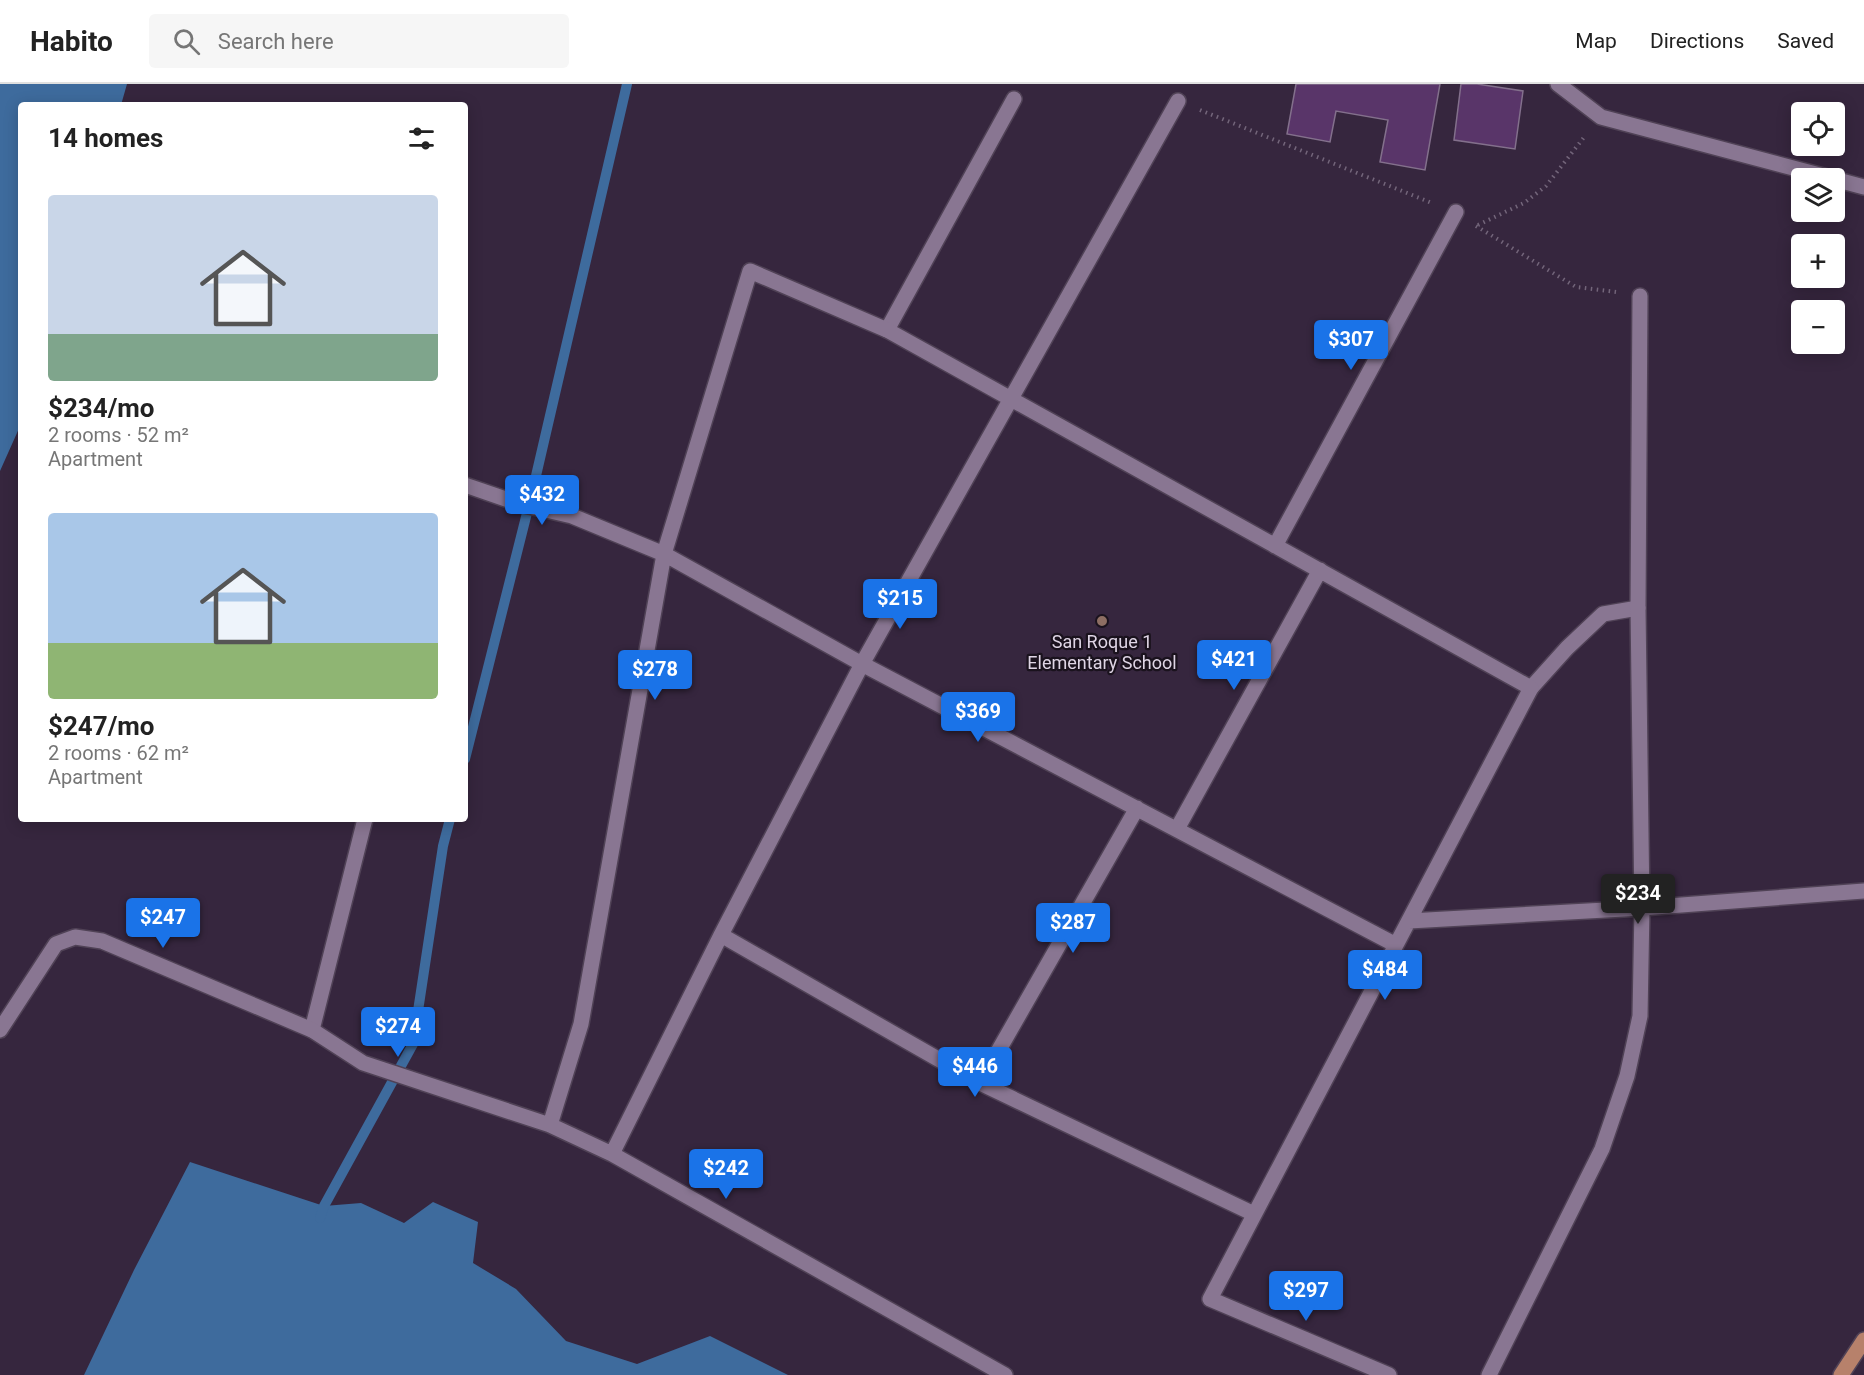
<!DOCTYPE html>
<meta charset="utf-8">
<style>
:root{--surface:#fff;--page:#f6f6f6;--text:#222;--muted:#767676;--line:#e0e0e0;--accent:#1a73e8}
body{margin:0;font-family:Roboto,sans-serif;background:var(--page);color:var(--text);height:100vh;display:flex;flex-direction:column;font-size:22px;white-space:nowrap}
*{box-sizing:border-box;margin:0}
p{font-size:20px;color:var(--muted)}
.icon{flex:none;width:33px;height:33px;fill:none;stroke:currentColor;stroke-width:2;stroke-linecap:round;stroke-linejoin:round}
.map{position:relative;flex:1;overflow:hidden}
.panel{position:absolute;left:18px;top:18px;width:450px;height:720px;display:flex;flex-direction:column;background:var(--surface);border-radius:6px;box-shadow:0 3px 15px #0003}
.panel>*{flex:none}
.tools{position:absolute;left:1791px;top:18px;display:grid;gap:12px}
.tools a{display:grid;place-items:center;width:54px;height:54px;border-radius:6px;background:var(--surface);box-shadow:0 3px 15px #0003;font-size:30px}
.price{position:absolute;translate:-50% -51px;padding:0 14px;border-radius:6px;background:var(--accent);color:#fff;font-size:20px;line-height:39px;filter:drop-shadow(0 2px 3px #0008)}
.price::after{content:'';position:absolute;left:50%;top:36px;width:18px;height:14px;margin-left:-9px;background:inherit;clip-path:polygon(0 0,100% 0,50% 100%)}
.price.on{background:#222;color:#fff}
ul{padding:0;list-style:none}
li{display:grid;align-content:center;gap:12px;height:318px;padding:0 30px}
li span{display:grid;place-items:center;height:186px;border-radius:6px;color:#555}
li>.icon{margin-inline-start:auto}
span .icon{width:108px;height:108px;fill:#fffc;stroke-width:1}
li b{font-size:26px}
h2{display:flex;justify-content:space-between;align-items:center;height:72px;padding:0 30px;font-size:26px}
header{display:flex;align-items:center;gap:36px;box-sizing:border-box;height:84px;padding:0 30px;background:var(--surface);border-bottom:2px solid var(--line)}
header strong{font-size:28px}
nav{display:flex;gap:33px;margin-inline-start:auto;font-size:21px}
.search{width:420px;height:54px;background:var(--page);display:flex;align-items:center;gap:15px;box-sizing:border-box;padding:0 21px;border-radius:6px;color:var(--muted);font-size:22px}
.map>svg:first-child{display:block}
.water{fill:#3e6b9d}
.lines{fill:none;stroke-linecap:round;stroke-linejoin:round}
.stream{stroke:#3e6b9d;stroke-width:10}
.building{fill:#593569;stroke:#83708c;stroke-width:1.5}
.lane-casing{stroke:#504256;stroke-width:18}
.street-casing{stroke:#504256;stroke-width:18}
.primary-casing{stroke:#504256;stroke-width:18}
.path{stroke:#73657a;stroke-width:4;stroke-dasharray:1.5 4.5;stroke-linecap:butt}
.lane{stroke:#897692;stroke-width:15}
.street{stroke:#897692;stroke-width:15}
.primary{stroke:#b7816b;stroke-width:15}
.education-dot{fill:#8d6e63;stroke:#1a121d;stroke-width:2}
.labels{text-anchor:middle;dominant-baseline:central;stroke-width:4.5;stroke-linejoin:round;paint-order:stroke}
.poi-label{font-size:18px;fill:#dfd5e5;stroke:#1a121d}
</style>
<header>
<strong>Habito</strong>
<div class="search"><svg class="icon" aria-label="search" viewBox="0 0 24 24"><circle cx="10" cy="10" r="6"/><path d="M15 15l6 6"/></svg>Search here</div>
<nav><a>Map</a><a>Directions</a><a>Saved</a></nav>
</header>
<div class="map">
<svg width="1864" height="1291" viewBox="0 0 1864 1291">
<rect width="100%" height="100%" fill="#36263e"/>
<!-- water -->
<path class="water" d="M 0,0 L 127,0 L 121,21 L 21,21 L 21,340 L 0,387 Z
M 190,1078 L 324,1122 L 361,1119 L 404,1139 L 433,1118 L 478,1138 L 473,1179 L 516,1205 L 566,1257 L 637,1280 L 710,1252 L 788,1291 L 84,1291 L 134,1186 Z"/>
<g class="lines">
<!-- stream -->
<path class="stream" d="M 465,675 L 532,409 L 627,0
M 320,1134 L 324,1122 L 413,960 L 443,762 L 450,735"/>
</g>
<!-- building -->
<path class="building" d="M 1296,0 L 1440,0 L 1425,86 L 1380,78 L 1388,36 L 1336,27 L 1330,58 L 1287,50 Z
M 1461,0 L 1477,0 L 1523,7 L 1515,65 L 1454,56 Z"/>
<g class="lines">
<defs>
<path id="lane" d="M 1558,0 L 1601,33 L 1831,94
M 1834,95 L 1864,103
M 887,246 L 1014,15
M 1531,604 L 1567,564 L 1603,530 L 1638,524
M 312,946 L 365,735"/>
<path id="street" d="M 465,401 L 520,420 L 572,432 L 664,470 L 862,580 L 1396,861
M 1275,462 L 1456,128
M 1177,745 L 1320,486
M 1409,837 L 1642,824 L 1864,807
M 721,851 L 980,999 L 1254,1130
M 0,946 L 56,860 L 75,853 L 102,857 L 312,946 L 363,979 L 550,1041 L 612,1070 L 1005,1291
M 980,999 L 1137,724
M 550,1041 L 581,940 L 664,470 L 750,187 L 887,246 L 1531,604 L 1210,1215 L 1389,1291
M 612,1070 L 721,851 L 862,580 L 1178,17
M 1489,1291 L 1602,1065 L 1627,992 L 1640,932 L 1642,824 L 1638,524 L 1640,212"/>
<path id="primary" d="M 1841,1291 L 1864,1256"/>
</defs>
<!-- lane casing -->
<use href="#lane" class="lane-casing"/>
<!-- street casing -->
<use href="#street" class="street-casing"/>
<!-- primary casing -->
<use href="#primary" class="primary-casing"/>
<!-- path -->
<path class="path" d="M 1200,26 L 1432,119
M 1478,141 L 1524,119 L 1546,102 L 1585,52
M 1476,142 L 1576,203 L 1616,208"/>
<!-- lane -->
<use href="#lane" class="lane"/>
<!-- street -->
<use href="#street" class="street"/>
<!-- primary -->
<use href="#primary" class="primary"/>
</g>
<!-- markers -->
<circle class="education-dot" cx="1102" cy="537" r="6"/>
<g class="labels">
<!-- poi labels -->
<g class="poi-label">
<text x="1102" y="557">San Roque 1<tspan x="1102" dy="21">Elementary School</tspan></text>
</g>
</g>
</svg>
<div class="tools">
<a><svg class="icon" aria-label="locate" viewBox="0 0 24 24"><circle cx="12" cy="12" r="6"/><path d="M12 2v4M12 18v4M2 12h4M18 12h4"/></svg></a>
<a><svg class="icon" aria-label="layers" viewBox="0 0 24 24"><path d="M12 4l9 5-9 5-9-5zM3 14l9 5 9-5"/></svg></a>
<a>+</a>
<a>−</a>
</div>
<b class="price" style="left:1351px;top:287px">$307</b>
<b class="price" style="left:542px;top:442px">$432</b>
<b class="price" style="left:900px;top:546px">$215</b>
<b class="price" style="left:1234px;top:607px">$421</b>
<b class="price" style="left:655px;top:617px">$278</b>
<b class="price" style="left:978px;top:659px">$369</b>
<b class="price on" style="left:1638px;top:841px">$234</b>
<b class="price" style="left:163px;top:865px">$247</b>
<b class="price" style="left:1073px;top:870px">$287</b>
<b class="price" style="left:1385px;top:917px">$484</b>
<b class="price" style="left:398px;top:974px">$274</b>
<b class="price" style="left:975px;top:1014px">$446</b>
<b class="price" style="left:726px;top:1116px">$242</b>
<b class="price" style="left:1306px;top:1238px">$297</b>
<section class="panel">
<h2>14 homes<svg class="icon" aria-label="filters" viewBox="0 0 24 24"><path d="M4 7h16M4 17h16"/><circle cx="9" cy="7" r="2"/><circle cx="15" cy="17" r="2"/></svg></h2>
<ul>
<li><span style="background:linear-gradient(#c9d6e8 75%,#7fa58c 0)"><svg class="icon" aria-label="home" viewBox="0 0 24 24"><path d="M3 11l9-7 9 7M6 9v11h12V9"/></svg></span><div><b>$234/mo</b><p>2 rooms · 52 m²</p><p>Apartment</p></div></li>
<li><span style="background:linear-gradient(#a9c7e8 70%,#8fb573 0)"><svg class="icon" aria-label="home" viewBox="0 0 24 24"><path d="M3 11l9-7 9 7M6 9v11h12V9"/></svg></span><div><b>$247/mo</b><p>2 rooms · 62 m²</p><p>Apartment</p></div></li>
</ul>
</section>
</div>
